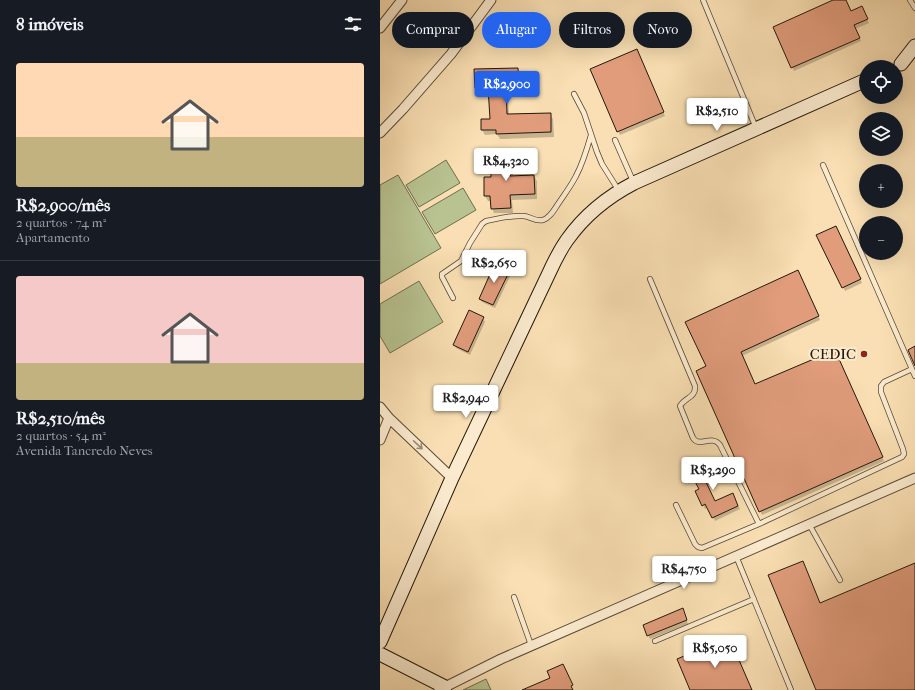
<!DOCTYPE html>
<html lang="pt">
<meta charset="utf-8">
<style>
:root{--surface:#171b24;--page:#20242c;--text:#f1f3f6;--muted:#9ea1a6;--line:#363941;--accent:#2563eb}
body{margin:0;font-family:"IM FELL French Canon",serif;background:var(--page);color:var(--text);height:100vh;display:flex;flex-direction:column;font-size:15px;white-space:nowrap}
*{box-sizing:border-box;margin:0}
p{font-size:13px;color:var(--muted)}
.icon{flex:none;width:22px;height:22px;fill:none;stroke:currentColor;stroke-width:2;stroke-linecap:round;stroke-linejoin:round}
.map{position:relative;flex:1;overflow:hidden}
.panel{display:flex;flex-direction:column;background:var(--surface);width:380px}
.panel>*{flex:none}
.top-card{position:absolute;left:12px;top:12px;width:380px;height:36px;display:flex;gap:8px}
.tools{position:absolute;left:479px;top:60px;display:grid;gap:8px}
.tools a{display:grid;place-items:center;width:44px;height:44px;border-radius:50%;background:var(--surface);box-shadow:0 4px 16px #0002;font-size:20px}
.price{position:absolute;translate:-50% -34px;padding:0 9px;border-radius:4px;background:#fff;color:#222;font-size:13px;line-height:26px;filter:drop-shadow(0 1px 2px #0008)}
.price::after{content:'';position:absolute;left:50%;top:24px;width:12px;height:9px;margin-left:-6px;background:inherit;clip-path:polygon(0 0,100% 0,50% 100%)}
.price.active{background:var(--accent);color:#fff}
ul{padding:0;list-style:none}
li{display:grid;align-content:center;gap:8px;height:212px;padding:0 16px}
li+li{border-top:1px solid var(--line)}
li span{display:grid;place-items:center;height:124px;border-radius:4px;color:#555}
li>.icon{margin-inline-start:auto}
span .icon{width:72px;height:72px;fill:#fffc;stroke-width:1}
li b{font-size:17px}
h2{display:flex;justify-content:space-between;align-items:center;height:48px;padding:0 16px;font-size:17px}
.tag{padding:0 14px;border-radius:18px;background:var(--surface);box-shadow:0 4px 16px #0002;font-size:14px;line-height:36px}
.tag.active{background:var(--accent);color:#fff}
main{display:flex;flex:1;min-height:0}
.map>svg:first-child{display:block}
.green{fill:#b8c391;stroke:#6e6e4e}
.shadow{fill:#0003}
.building{fill:#e09c7b;stroke:#23180b}
.lines{fill:none;stroke-linecap:round;stroke-linejoin:round}
.lane-casing{stroke:#584a35;stroke-width:6}
.street-casing{stroke:#584a35;stroke-width:11}
.secondary-casing{stroke:#23180b;stroke-width:15}
.lane{stroke:#fbeace;stroke-width:4.5}
.street{stroke:#fbeace;stroke-width:9}
.secondary{stroke:#fbeace;stroke-width:13}
.oneway{stroke:#9a8c76}
.poi-dot{fill:#8f2418;stroke:#fbeace;stroke-width:1.5}
.labels{text-anchor:middle;dominant-baseline:central;stroke-width:4;stroke-linejoin:round;paint-order:stroke}
.poi-label{font-size:15px;fill:#23180b;stroke:#fbeace;text-anchor:end}
</style>
<main>
<section class="panel">
<h2>8 imóveis<svg class="icon" aria-label="filters" viewBox="0 0 24 24"><path d="M4 7h16M4 17h16"/><circle cx="9" cy="7" r="2"/><circle cx="15" cy="17" r="2"/></svg></h2>
<ul>
<li><span style="background:linear-gradient(#ffd9b3 60%,#c2b280 0)"><svg class="icon" aria-label="home" viewBox="0 0 24 24"><path d="M3 11l9-7 9 7M6 9v11h12V9"/></svg></span><div><b>R$2,900/mês</b><p>2 quartos · 74 m²</p><p>Apartamento</p></div></li>
<li><span style="background:linear-gradient(#f6c9c9 70%,#c2b280 0)"><svg class="icon" aria-label="home" viewBox="0 0 24 24"><path d="M3 11l9-7 9 7M6 9v11h12V9"/></svg></span><div><b>R$2,510/mês</b><p>2 quartos · 54 m²</p><p>Avenida Tancredo Neves</p></div></li>
</ul>
</section>
<div class="map">
<svg width="535" height="690" viewBox="0 0 535 690">
<rect width="100%" height="100%" fill="#f9dfb3"/>
<filter id="stains"><feTurbulence type="fractalNoise" baseFrequency=".005" numOctaves="4"/><feColorMatrix values="0 0 0 0 .2 0 0 0 0 .09 0 0 0 0 .02 0 0 0 .5 -.17"/></filter>
<radialGradient id="worn" r=".72"><stop offset=".6" stop-color="#630" stop-opacity="0"/><stop offset="1" stop-color="#630" stop-opacity=".3"/></radialGradient>
<!-- green -->
<path class="green" d="M 66,160 L 80,183 L 39,207 L 26,185 Z
M 18,175 L 61,248 L 0,284 L 0,185 Z
M 83,188 L 96,210 L 55,234 L 42,212 Z
M 39,281 L 63,322 L 10,353 L 0,336 L 0,304 Z
M 106,679 L 111,690 L 83,690 Z"/>
<!-- shadow -->
<path class="shadow" d="M 455,0 L 465,0 L 471,12 L 483,10 L 489,23 L 475,29 L 481,41 L 414,71 L 412,67 Z
M 258,54 L 285,116 L 240,135 L 212,70 Z
M 137,69 L 140,73 L 141,90 L 128,91 L 129,115 L 170,114 L 173,119 L 174,137 L 120,139 L 117,134 L 105,135 L 102,130 L 111,120 L 110,92 L 99,92 L 96,87 Z
M 134,150 L 136,155 L 137,160 L 132,160 L 133,177 L 154,176 L 157,181 L 157,199 L 132,200 L 133,213 L 114,213 L 112,208 L 111,201 L 108,201 L 105,196 L 112,178 L 118,166 Z
M 457,231 L 482,283 L 465,291 L 438,236 Z
M 129,271 L 131,274 L 115,308 L 102,302 L 100,299 Z
M 420,275 L 440,320 L 362,356 L 375,385 L 456,354 L 504,461 L 382,515 L 317,372 L 327,367 Z
M 103,318 L 105,322 L 90,355 L 76,348 L 74,344 Z
M 338,464 L 344,478 L 327,486 L 335,503 L 354,498 L 360,509 L 335,521 L 328,507 L 325,509 L 323,505 L 320,490 Z
M 304,612 L 308,624 L 270,639 L 264,626 Z"/>
<!-- building -->
<path class="building" d="M 453,0 L 466,0 L 471,11 L 482,6 L 488,19 L 474,25 L 480,38 L 411,68 L 393,27 Z
M 257,49 L 284,112 L 237,132 L 210,69 Z
M 138,68 L 139,86 L 126,86 L 127,114 L 171,113 L 171,132 L 116,134 L 116,130 L 101,130 L 101,119 L 110,119 L 108,87 L 95,88 L 94,69 Z
M 134,149 L 134,156 L 130,156 L 130,176 L 154,175 L 155,194 L 130,195 L 131,208 L 111,209 L 110,196 L 104,196 L 104,177 L 111,177 L 111,166 L 117,165 L 117,150 Z
M 456,226 L 481,279 L 462,288 L 436,235 Z
M 115,263 L 130,270 L 113,305 L 99,299 Z
M 418,270 L 439,316 L 361,352 L 375,384 L 455,350 L 503,457 L 379,512 L 316,371 L 326,366 L 305,322 Z
M 89,310 L 104,317 L 88,352 L 73,345 Z
M 535,346 L 535,366 L 528,350 Z
M 336,460 L 343,474 L 326,482 L 335,501 L 353,493 L 358,506 L 332,518 L 325,504 L 322,506 L 315,491 L 319,489 L 312,476 L 327,469 L 325,465 Z
M 423,561 L 440,603 L 535,563 L 535,690 L 436,690 L 388,575 Z
M 303,608 L 307,620 L 267,636 L 263,625 Z
M 349,637 L 372,690 L 310,690 L 297,659 Z
M 183,664 L 193,685 L 191,686 L 193,690 L 142,690 L 170,678 L 167,671 Z"/>
<g class="lines">
<defs>
<path id="lane" d="M 323,0 L 376,128
M 530,0 L 535,8
M 194,94 L 204,113 L 217,152 L 222,164 L 239,191
M 235,140 L 253,181
M 443,165 L 535,376
M 270,279 L 315,386 C 316,398 305,397 300,406 L 313,438 C 319,448 332,434 340,445 L 379,524 L 522,457 L 524,454 L 523,449 L 501,392 L 501,386 L 504,382 L 532,369
M 73,298 L 62,277 L 62,274 L 81,261 L 90,243 L 102,224 L 106,221 C 117,219 131,215 143,216 C 150,216 155,222 163,220 C 170,218 174,210 178,204 C 184,195 191,186 196,176 C 203,163 207,149 211,135
M 296,505 L 315,544 L 318,547 L 322,548 L 379,524
M 429,524 L 460,580
M 356,556 L 411,690
M 134,597 L 151,645
M 275,641 L 374,599"/>
<path id="street" d="M 0,28 L 22,0
M 0,133 L 23,109 L 71,54 L 111,0
M 0,407 L 9,418 L 72,478
M 0,440 L 9,418
M 65,687 L 121,659 L 535,478"/>
<path id="secondary" d="M 521,64 L 535,46
M 0,642 L 72,478 L 169,273 C 174,262 180,250 187,240 C 204,216 227,197 254,183 L 486,80
M 0,654 L 65,687 L 61,690"/>
</defs>
<!-- lane casing -->
<use href="#lane" class="lane-casing"/>
<!-- street casing -->
<use href="#street" class="street-casing"/>
<!-- secondary casing -->
<use href="#secondary" class="secondary-casing"/>
<!-- lane -->
<use href="#lane" class="lane"/>
<!-- street -->
<use href="#street" class="street"/>
<!-- secondary -->
<use href="#secondary" class="secondary"/>
</g>
<!-- one-way arrows -->
<defs><path id="oneway-shaft" d="M-6 0H5M1.5-3L5.5 0L1.5 3" fill="none" stroke-width="1.6" stroke-linecap="round" stroke-linejoin="round"/></defs>
<use class="oneway" href="#oneway-shaft" transform="translate(38 445) rotate(43)"/>
<!-- markers -->
<circle class="poi-dot" cx="484" cy="354" r="4"/>
<g class="labels">
<!-- poi labels -->
<g class="poi-label">
<text x="476" y="354">CEDIC</text>
</g>
</g>
<rect width="100%" height="100%" filter="url(#stains)"/>
<rect width="100%" height="100%" fill="url(#worn)"/>
</svg>
<div class="tools">
<a><svg class="icon" aria-label="locate" viewBox="0 0 24 24"><circle cx="12" cy="12" r="6"/><path d="M12 2v4M12 18v4M2 12h4M18 12h4"/></svg></a>
<a><svg class="icon" aria-label="layers" viewBox="0 0 24 24"><path d="M12 4l9 5-9 5-9-5zM3 14l9 5 9-5"/></svg></a>
<a>+</a>
<a>−</a>
</div>
<b class="price active" style="left:127px;top:105px">R$2,900</b>
<b class="price" style="left:337px;top:132px">R$2,510</b>
<b class="price" style="left:126px;top:182px">R$4,320</b>
<b class="price" style="left:114px;top:284px">R$2,650</b>
<b class="price" style="left:86px;top:419px">R$2,940</b>
<b class="price" style="left:333px;top:491px">R$3,290</b>
<b class="price" style="left:304px;top:590px">R$4,750</b>
<b class="price" style="left:335px;top:669px">R$5,050</b>
<div class="top-card">
<a class="tag">Comprar</a>
<a class="tag active">Alugar</a>
<a class="tag">Filtros</a>
<a class="tag">Novo</a>
</div>
</div>
</main>
